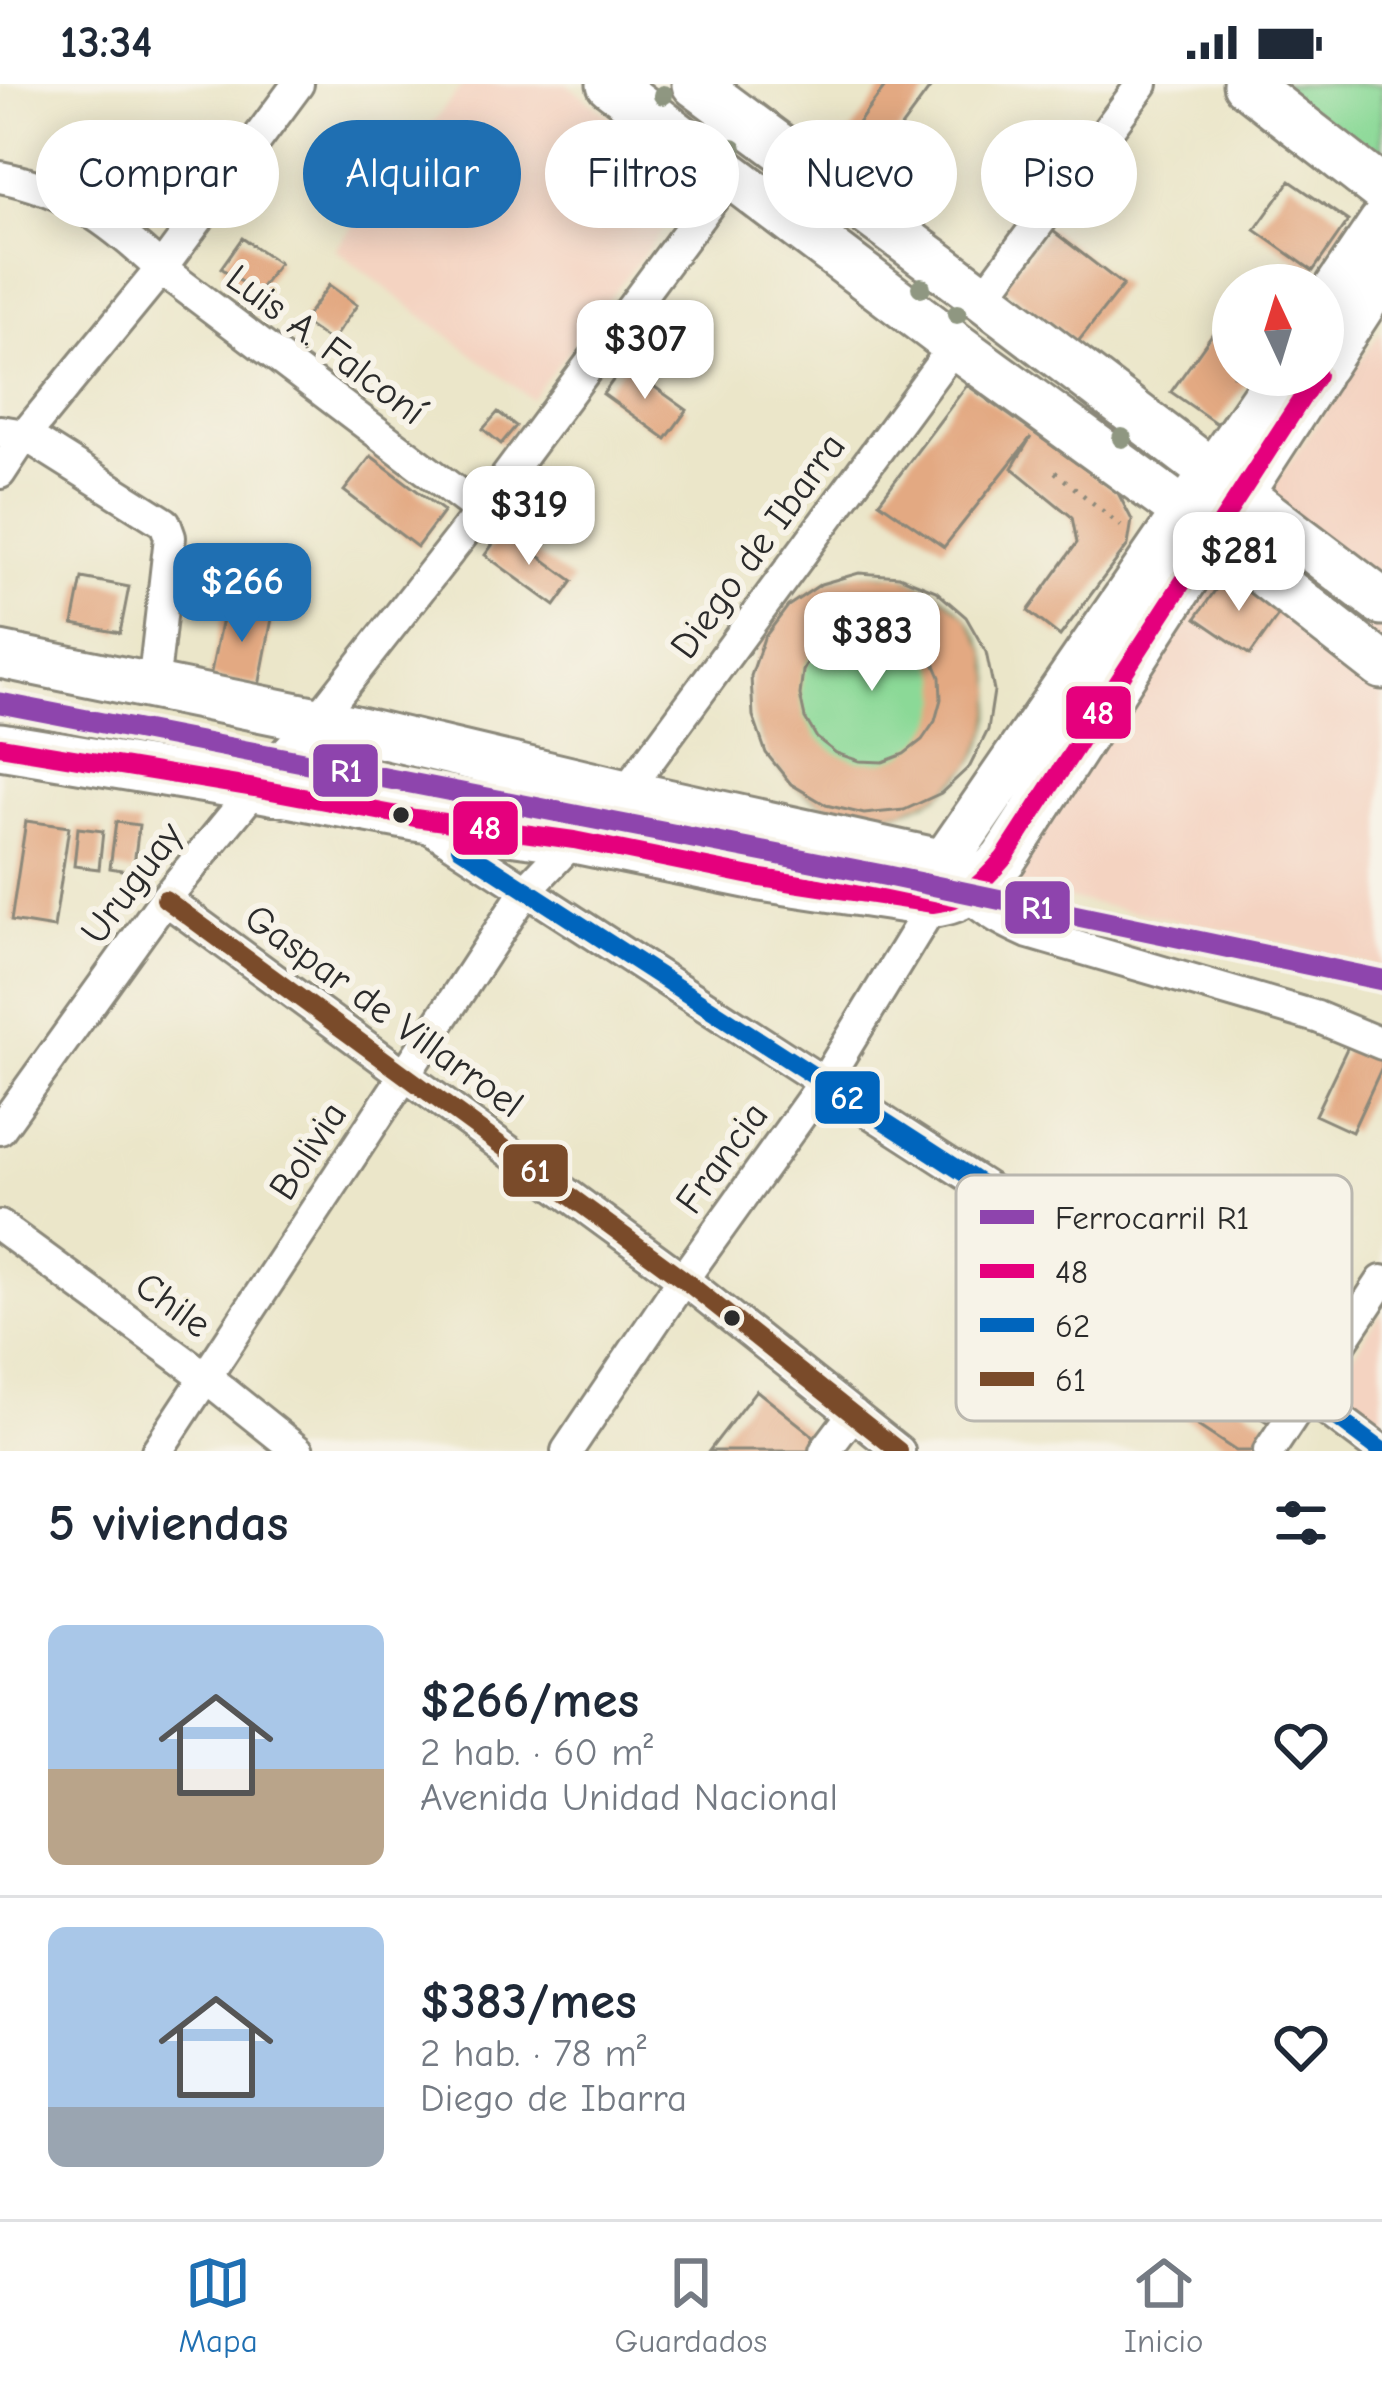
<!DOCTYPE html>
<html lang="es">
<meta charset="utf-8">
<style>
:root{--surface:#fff;--page:#f6f6f7;--text:#1f2937;--muted:#747a83;--line:#e0e1e3;--accent:#1f6fb2}
body{margin:0;font-family:"Comic Neue",sans-serif;background:var(--page);color:var(--text);height:100vh;display:flex;flex-direction:column;font-size:45px;white-space:nowrap}
*{box-sizing:border-box;margin:0}
p{font-size:39px;color:var(--muted)}
.icon{flex:none;width:66px;height:66px;fill:none;stroke:currentColor;stroke-width:2;stroke-linecap:round;stroke-linejoin:round}
.map{position:relative;height:1367px;overflow:hidden}
.details{display:flex;flex-direction:column;background:var(--surface);flex:1}
.details>*{flex:none}
.banner{position:absolute;left:36px;top:36px;width:1311px;height:108px;display:flex;gap:24px}
.needle{width:78px;rotate:356deg}
.tools{position:absolute;left:1212px;top:180px;display:grid;gap:24px}
.tools a{display:grid;place-items:center;width:132px;height:132px;border-radius:50%;background:var(--surface);box-shadow:0 6px 30px #0003;font-size:60px}
.price{position:absolute;translate:-50% -102px;padding:0 27px;border-radius:24px;background:#fff;color:#222;font-size:39px;line-height:78px;filter:drop-shadow(0 3px 6px #0008)}
.price::after{content:'';position:absolute;left:50%;top:72px;width:36px;height:27px;margin-left:-18px;background:inherit;clip-path:polygon(0 0,100% 0,50% 100%)}
.price.selected{background:var(--accent);color:#fff}
ul{padding:0;list-style:none}
li{display:flex;align-items:center;gap:36px;height:300px;padding:0 48px}
li+li{border-top:3px solid var(--line)}
li span{display:grid;place-items:center;flex:none;width:336px;height:240px;border-radius:18px;color:#555}
li>.icon{margin-inline-start:auto}
span .icon{width:144px;height:144px;fill:#fffc;stroke-width:1}
li b{font-size:51px}
h2{display:flex;justify-content:space-between;align-items:center;height:144px;padding:0 48px;font-size:51px}
.pill{padding:0 42px;border-radius:54px;background:var(--surface);box-shadow:0 6px 30px #0003;font-size:42px;line-height:108px}
.pill.selected{background:var(--accent);color:#fff}
.status{display:flex;justify-content:space-between;align-items:center;height:84px;padding:0 60px;background:var(--surface);direction:ltr}
.status svg{height:33px;fill:currentColor}
.menu{display:flex;justify-content:space-around;align-items:center;height:168px;border-top:3px solid var(--line);background:var(--surface);font-size:33px;color:var(--muted)}
.menu a{display:grid;justify-items:center;gap:6px}
.menu .selected{color:var(--accent)}
.map>svg:first-child{display:block}
.built{fill:#f4d3c1}
.green{fill:#8bd997;stroke:#5b8261;stroke-width:3}
.building{fill:#e3a982;fill-rule:evenodd}
.lines{fill:none;stroke-linecap:round;stroke-linejoin:round}
.street-casing{stroke:#8b887a;stroke-width:36}
.secondary-casing{stroke:#8b887a;stroke-width:51}
.path{stroke:#8b887a;stroke-width:4.5;stroke-dasharray:3 9;stroke-linecap:butt}
.street{stroke:#fff;stroke-width:30}
.secondary{stroke:#fff;stroke-width:45}
.bus-1-casing{stroke:#f7f3e8;stroke-width:27}
.bus-2-casing{stroke:#f7f3e8;stroke-width:27}
.bus-3-casing{stroke:#f7f3e8;stroke-width:27}
.bus-1{stroke:#e5007d;stroke-width:18}
.bus-2{stroke:#0065bd;stroke-width:18}
.bus-3{stroke:#7a4b2a;stroke-width:18}
.rail-1-casing{stroke:#f7f3e8;stroke-width:30}
.rail-1{stroke:#8e44ad;stroke-width:21}
.tree{fill:#8f9781}
.bus-dot{fill:#2b2b2b;stroke:#f7f3e8;stroke-width:4.5}
.labels{text-anchor:middle;dominant-baseline:central;stroke-width:12;stroke-linejoin:round;paint-order:stroke}
.street-label{font-size:39px;fill:#2b2b2b;stroke:#f7f3e8}
.key{fill:#f7f3e8;stroke:#bab7af;stroke-width:3}
.key-label{font-size:33px;fill:#2b2b2b}
.line-badge{stroke:#f7f3e8;stroke-width:4.5}
.badge-label{font-size:33px;text-anchor:middle;font-weight:bold;fill:#fff}
</style>
<div class="status"><b>13:34</b><svg viewBox="0 0 49 12"><path d="M0 12V9h3v3zM5 12V6h3v6zM10 12V3h3v9zM15 12V0h3v12zM26 1h20v11H26zM47 4h2v5h-2z"/></svg></div>
<div class="map">
<svg width="1382" height="1367" viewBox="0 0 1382 1367">
<rect width="100%" height="100%" fill="#f7f3e8"/>
<filter id="ink" filterUnits="userSpaceOnUse"><feTurbulence type="fractalNoise" baseFrequency=".00833" numOctaves="2"/><feDisplacementMap in="SourceGraphic" scale="24" xChannelSelector="R" yChannelSelector="G"/><feConvolveMatrix kernelMatrix="1 2 1 2 8 2 1 2 1" color-interpolation-filters="sRGB"/></filter>
<filter id="wash" filterUnits="userSpaceOnUse"><feTurbulence type="fractalNoise" baseFrequency=".004" numOctaves="4" result="noise"/><feDisplacementMap in="SourceGraphic" scale="48" xChannelSelector="R" yChannelSelector="G"/><feGaussianBlur stdDeviation="2.7" result="paint"/><feColorMatrix in="noise" values="0 0 0 0 0 0 0 0 0 0 0 0 0 0 0 0 0 1.4 0 .05"/><feComposite in="paint" operator="in"/></filter>
<g filter="url(#wash)">
<rect width="100%" height="100%" fill="#ebe6c9"/>
<!-- built -->
<path class="built" d="M 463,0 L 567,0 L 698,100 L 531,315 L 335,165 Z
M 1382,246 L 1382,883 L 1237,848 L 1015,804 L 1008,782 Z
M 1382,1227 L 1382,1342 L 1331,1304 Z"/>
<!-- green -->
<path class="green" d="M 1270,0 L 1382,0 L 1382,81 Z
M753 610a120 120 0 1 1 240 0a120 120 0 1 1-240 0Z"/>
<g id="blocks">
<!-- building -->
<path class="building" d="M 887,0 L 933,0 L 881,71 L 850,50 Z
M 1290,97 L 1348,137 L 1313,187 L 1255,146 Z
M 1049,144 L 1123,201 L 1077,259 L 1003,202 Z
M 242,154 L 279,179 L 257,209 L 221,184 Z
M 329,201 L 357,221 L 331,258 L 302,238 Z
M 1233,221 L 1233,291 L 1252,291 L 1217,340 L 1171,308 Z
M 624,281 L 687,326 L 666,355 L 603,310 Z
M 967,301 L 1118,409 L 1132,436 L 1128,461 L 1060,552 L 1028,527 L 1077,459 L 1072,433 L 1012,384 L 1031,353 L 944,463 L 879,418 Z
M 498,328 L 516,342 L 501,360 L 483,345 Z
M 371,372 L 444,427 L 417,463 L 344,407 Z
M 503,446 L 573,497 L 555,522 L 485,471 Z
M 859,489 L 899,492 L 936,507 L 966,533 L 986,568 L 994,607 L 988,646 L 970,682 L 941,709 L 904,726 L 864,730 L 826,721 L 791,700 L 766,669 L 753,632 L 751,592 L 764,554 L 788,522 L 821,500 ZM 875,538 L 897,543 L 917,555 L 931,572 L 940,593 L 941,615 L 935,637 L 922,656 L 904,670 L 883,678 L 859,677 L 836,669 L 817,654 L 805,634 L 800,611 L 803,587 L 814,566 L 831,550 L 852,540 Z
M 1227,489 L 1282,526 L 1250,571 L 1196,534 Z
M 82,494 L 129,503 L 120,549 L 73,540 Z
M 225,520 L 273,529 L 259,602 L 210,593 Z
M 26,737 L 69,743 L 54,844 L 11,837 Z
M 116,738 L 139,741 L 133,788 L 110,784 Z
M 78,744 L 103,747 L 99,785 L 74,782 Z
M 1349,960 L 1382,975 L 1382,983 L 1352,1048 L 1315,1031 Z
M 1206,1298 L 1270,1340 L 1251,1367 L 1236,1367 L 1183,1332 Z
M 756,1306 L 810,1349 L 815,1355 L 815,1367 L 709,1367 Z"/>
</g>
</g>
<g filter="url(#ink)">
<use href="#blocks" fill-opacity="0" stroke="#8b887a" stroke-width="3"/>
<g class="lines">
<defs>
<path id="street" d="M 0,93 C 69,106 111,138 161,185 L 481,427
M 983,214 L 1142,0
M 0,347 L 25,351 L 165,439 L 170,453 L 153,603
M 0,389 L 25,351 L 161,185 L 298,0
M 625,709 L 955,261
M 430,744 L 1306,1310 L 1382,1367
M 956,796 C 975,823 1000,836 1029,849 L 1317,933 L 1382,960
M 165,815 L 683,1195 L 899,1367
M 0,1045 L 165,815 L 282,672 L 317,636 L 481,427 L 729,93
M 0,1142 L 207,1294 L 298,1367
M 157,1367 L 527,805 L 574,756
M 567,1367 L 683,1195 L 825,997 L 933,820
M 825,1367 L 853,1330
M 1269,1367 L 1382,1197"/>
<path id="secondary" d="M 610,0 L 955,261 L 1186,429 L 1382,582
M 695,0 L 983,214 L 1382,518
M 1246,0 L 1382,106
M 1333,211 L 1382,139
M 1323,281 L 1382,190
M 0,571 L 317,636 L 625,709 L 944,779 L 1280,291
M 0,662 L 255,704 L 415,734 L 574,756 L 761,794 L 933,820 C 965,817 984,797 1004,774 L 1317,291"/>
</defs>
<!-- street casing -->
<use href="#street" class="street-casing"/>
<!-- secondary casing -->
<use href="#secondary" class="secondary-casing"/>
<!-- path -->
<path class="path" d="M 1055,388 L 1121,442"/>
<!-- street -->
<use href="#street" class="street"/>
<!-- secondary -->
<use href="#secondary" class="secondary"/>
<defs>
<path id="bus-1" d="M 0,662 L 255,704 L 415,734 L 574,756 L 761,794 L 933,820 C 965,817 984,797 1004,774 L 1317,291"/>
<path id="bus-2" d="M 460,763 L 1306,1310 L 1382,1367"/>
<path id="bus-3" d="M 165,815 L 683,1195 L 899,1367"/>
</defs>
<!-- bus-1 casing -->
<use href="#bus-1" class="bus-1-casing"/>
<!-- bus-2 casing -->
<use href="#bus-2" class="bus-2-casing"/>
<!-- bus-3 casing -->
<use href="#bus-3" class="bus-3-casing"/>
<!-- bus-1 -->
<use href="#bus-1" class="bus-1"/>
<!-- bus-2 -->
<use href="#bus-2" class="bus-2"/>
<!-- bus-3 -->
<use href="#bus-3" class="bus-3"/>
<defs>
<path id="rail-1" d="M 0,619 L 888,792 L 1382,896"/>
</defs>
<!-- rail-1 casing -->
<use href="#rail-1" class="rail-1-casing"/>
<!-- rail-1 -->
<use href="#rail-1" class="rail-1"/>
</g>
<!-- trees -->
<g class="tree">
<circle cx="663" cy="11" r="10"/>
<circle cx="733" cy="64" r="10"/>
<circle cx="921" cy="203" r="10"/>
<circle cx="957" cy="230" r="10"/>
<circle cx="1122" cy="354" r="10"/>
</g>
</g>
<!-- markers -->
<g class="bus-dot">
<circle cx="401" cy="731" r="10"/>
<circle cx="732" cy="1234" r="10"/>
</g>
<g class="labels">
<!-- street labels -->
<g class="street-label">
<text transform="translate(326 261) rotate(37)">Luis A. Falconí</text>
<text transform="translate(758 462) rotate(-54)">Diego de Ibarra</text>
<text transform="translate(132 799) rotate(-53)">Uruguay</text>
<text transform="translate(384 927) rotate(36)">Gaspar de Villarroel</text>
<text transform="translate(308 1067) rotate(-57)">Bolivia</text>
<text transform="translate(722 1074) rotate(-54)">Francia</text>
<text transform="translate(173 1221) rotate(36)">Chile</text>
</g>
</g>
<!-- legend -->
<rect x="956" y="1091" width="396" height="246" rx="18" class="key"/>
<rect x="980" y="1126" width="54" height="14" fill="#8e44ad"/>
<rect x="980" y="1180" width="54" height="14" fill="#e5007d"/>
<rect x="980" y="1234" width="54" height="14" fill="#0065bd"/>
<rect x="980" y="1288" width="54" height="14" fill="#7a4b2a"/>
<g class="key-label">
<text x="1055" y="1145">Ferrocarril R1</text>
<text x="1055" y="1199">48</text>
<text x="1055" y="1253">62</text>
<text x="1055" y="1307">61</text>
</g>
<g class="line-badge">
<rect x="1064" y="600" width="69" height="57" rx="12" fill="#e5007d"/>
<rect x="311" y="658" width="69" height="57" rx="12" fill="#8e44ad"/>
<rect x="451" y="715" width="69" height="58" rx="12" fill="#e5007d"/>
<rect x="1003" y="795" width="69" height="57" rx="12" fill="#8e44ad"/>
<rect x="813" y="985" width="69" height="57" rx="12" fill="#0065bd"/>
<rect x="501" y="1058" width="69" height="57" rx="12" fill="#7a4b2a"/>
</g>
<g class="badge-label">
<text x="1098" y="640">48</text>
<text x="346" y="698">R1</text>
<text x="485" y="755">48</text>
<text x="1037" y="835">R1</text>
<text x="847" y="1025">62</text>
<text x="535" y="1098">61</text>
</g>
</svg>
<div class="tools">
<a><svg class="needle" viewBox="-14 -14 28 28"><path d="M0-13l5 13h-10z" fill="#e53935"/><path d="M0 13l5-13h-10z" fill="#747a83"/></svg></a>
</div>
<b class="price" style="left:645px;top:318px">$307</b>
<b class="price" style="left:529px;top:484px">$319</b>
<b class="price" style="left:1239px;top:530px">$281</b>
<b class="price selected" style="left:242px;top:561px">$266</b>
<b class="price" style="left:872px;top:610px">$383</b>
<div class="banner">
<a class="pill">Comprar</a>
<a class="pill selected">Alquilar</a>
<a class="pill">Filtros</a>
<a class="pill">Nuevo</a>
<a class="pill">Piso</a>
</div>
</div>
<section class="details">
<h2>5 viviendas<svg class="icon" aria-label="filters" viewBox="0 0 24 24"><path d="M4 7h16M4 17h16"/><circle cx="9" cy="7" r="2"/><circle cx="15" cy="17" r="2"/></svg></h2>
<ul>
<li><span style="background:linear-gradient(#a9c7e8 60%,#b9a48a 0)"><svg class="icon" aria-label="home" viewBox="0 0 24 24"><path d="M3 11l9-7 9 7M6 9v11h12V9"/></svg></span><div><b>$266/mes</b><p>2 hab. · 60 m²</p><p>Avenida Unidad Nacional</p></div><svg class="icon" aria-label="heart" viewBox="0 0 24 24"><path d="M12 20l-8-8c-3-5 5-10 8-4 3-6 11-1 8 4z"/></svg></li>
<li><span style="background:linear-gradient(#a9c7e8 75%,#9aa5b1 0)"><svg class="icon" aria-label="home" viewBox="0 0 24 24"><path d="M3 11l9-7 9 7M6 9v11h12V9"/></svg></span><div><b>$383/mes</b><p>2 hab. · 78 m²</p><p>Diego de Ibarra</p></div><svg class="icon" aria-label="heart" viewBox="0 0 24 24"><path d="M12 20l-8-8c-3-5 5-10 8-4 3-6 11-1 8 4z"/></svg></li>
</ul>
</section>
<nav class="menu">
<a class="selected"><svg class="icon" aria-label="map" viewBox="0 0 24 24"><path d="M3 6l6-2 6 2 6-2v14l-6 2-6-2-6 2zM9 4v14M15 6v14"/></svg>Mapa</a>
<a><svg class="icon" aria-label="saved" viewBox="0 0 24 24"><path d="M7 4h10v16l-5-4-5 4z"/></svg>Guardados</a>
<a><svg class="icon" aria-label="home" viewBox="0 0 24 24"><path d="M3 11l9-7 9 7M6 9v11h12V9"/></svg>Inicio</a>
</nav>
